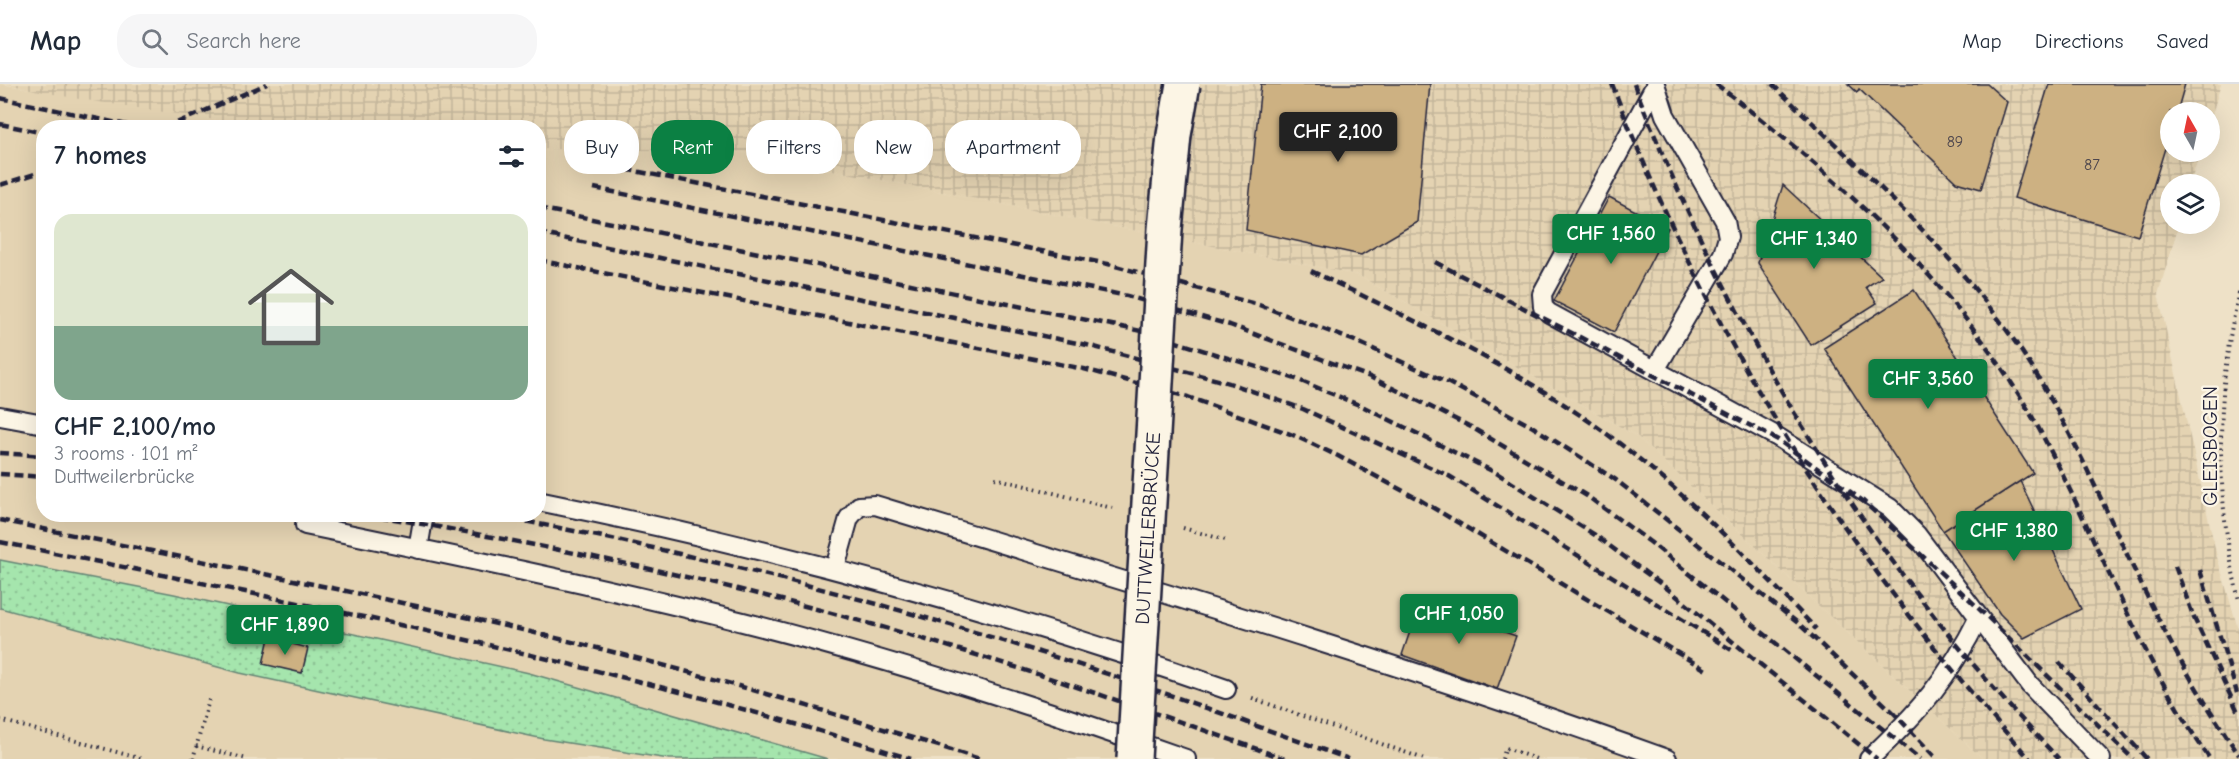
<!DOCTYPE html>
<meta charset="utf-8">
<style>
:root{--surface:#fff;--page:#f6f6f7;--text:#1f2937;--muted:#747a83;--line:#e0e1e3;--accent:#0b8043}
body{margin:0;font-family:"Comic Neue",sans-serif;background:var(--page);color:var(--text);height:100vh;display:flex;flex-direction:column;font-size:22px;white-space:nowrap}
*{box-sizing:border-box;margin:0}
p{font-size:20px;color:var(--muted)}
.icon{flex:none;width:33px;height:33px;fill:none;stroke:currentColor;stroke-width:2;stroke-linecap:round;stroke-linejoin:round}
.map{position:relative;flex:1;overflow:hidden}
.sheet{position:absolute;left:36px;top:36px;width:510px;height:402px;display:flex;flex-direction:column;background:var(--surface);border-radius:24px;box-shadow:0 6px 24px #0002}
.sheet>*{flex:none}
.hud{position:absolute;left:564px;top:36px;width:570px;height:54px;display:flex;gap:12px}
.needle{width:39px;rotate:351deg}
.fabs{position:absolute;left:2160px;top:18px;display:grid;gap:12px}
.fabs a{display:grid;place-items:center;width:60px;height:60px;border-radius:50%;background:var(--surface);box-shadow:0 6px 24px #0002;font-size:30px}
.price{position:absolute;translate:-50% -51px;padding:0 14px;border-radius:6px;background:var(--accent);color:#fff;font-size:20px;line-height:39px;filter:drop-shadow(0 2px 3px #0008)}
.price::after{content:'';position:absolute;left:50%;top:36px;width:18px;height:14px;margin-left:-9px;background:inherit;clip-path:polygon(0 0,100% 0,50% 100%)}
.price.on{background:#222;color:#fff}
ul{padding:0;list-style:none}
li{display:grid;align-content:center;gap:12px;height:318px;padding:0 18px}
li+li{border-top:2px solid var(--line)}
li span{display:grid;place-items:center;height:186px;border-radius:18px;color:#555}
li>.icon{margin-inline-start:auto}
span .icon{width:108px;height:108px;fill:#fffc;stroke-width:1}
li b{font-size:26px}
h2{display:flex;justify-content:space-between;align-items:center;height:72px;padding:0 18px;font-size:26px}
.chip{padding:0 21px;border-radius:24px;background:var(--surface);box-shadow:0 6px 24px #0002;font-size:21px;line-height:54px}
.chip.on{background:var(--accent);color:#fff}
header{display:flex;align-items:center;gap:36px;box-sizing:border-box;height:84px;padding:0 30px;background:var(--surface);border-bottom:2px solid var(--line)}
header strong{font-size:28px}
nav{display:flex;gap:33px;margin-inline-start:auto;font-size:21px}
.search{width:420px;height:54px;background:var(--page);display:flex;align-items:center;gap:15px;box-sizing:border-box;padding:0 21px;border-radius:24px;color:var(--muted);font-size:22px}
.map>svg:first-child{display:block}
.built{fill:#e4d3b2}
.industrial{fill:url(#industrial-grid)}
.grass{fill:url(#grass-dots);stroke:#648474;stroke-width:1.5}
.building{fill:#cdb182;stroke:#22223b;stroke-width:1.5}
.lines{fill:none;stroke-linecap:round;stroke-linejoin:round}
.service-casing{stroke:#22223b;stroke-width:22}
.path{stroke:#22223b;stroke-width:4;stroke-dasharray:1.5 4.5;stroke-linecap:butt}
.service{stroke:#fcf5e5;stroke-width:18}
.rail{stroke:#22223b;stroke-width:4.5;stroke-dasharray:9 4.5;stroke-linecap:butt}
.tertiary-bridge-casing{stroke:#22223b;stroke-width:38;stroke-linecap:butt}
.tertiary-bridge{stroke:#fcf5e5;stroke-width:33}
.labels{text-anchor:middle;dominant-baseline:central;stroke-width:4.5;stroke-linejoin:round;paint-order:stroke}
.number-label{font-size:16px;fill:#4d464d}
.street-label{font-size:20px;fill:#22223b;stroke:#fcf5e5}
</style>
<header>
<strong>Map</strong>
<div class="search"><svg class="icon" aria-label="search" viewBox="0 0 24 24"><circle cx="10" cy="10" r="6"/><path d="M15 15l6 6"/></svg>Search here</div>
<nav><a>Map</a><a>Directions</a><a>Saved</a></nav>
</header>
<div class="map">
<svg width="2239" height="675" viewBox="0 0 2239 675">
<defs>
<pattern id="industrial-grid" width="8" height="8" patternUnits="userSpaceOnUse" patternTransform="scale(1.5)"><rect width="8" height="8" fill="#e4d3b2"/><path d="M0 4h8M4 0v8" fill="none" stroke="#c3b59a"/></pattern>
<pattern id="grass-dots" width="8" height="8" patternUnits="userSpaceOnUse" patternTransform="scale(1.5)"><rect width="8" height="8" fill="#a5e5ad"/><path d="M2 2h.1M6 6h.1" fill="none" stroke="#8ec496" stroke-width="1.8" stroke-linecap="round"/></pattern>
</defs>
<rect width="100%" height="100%" fill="#eee1c7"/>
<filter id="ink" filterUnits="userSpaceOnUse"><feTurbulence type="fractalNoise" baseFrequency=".0167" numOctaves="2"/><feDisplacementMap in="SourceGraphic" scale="12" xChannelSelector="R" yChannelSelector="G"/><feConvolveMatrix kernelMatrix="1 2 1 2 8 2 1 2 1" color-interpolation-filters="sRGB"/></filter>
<g filter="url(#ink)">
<!-- built -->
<path class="built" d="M 0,0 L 261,43 L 44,44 L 44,430 L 538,430 L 539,65 L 736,67 L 1358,191 L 1638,353 L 1983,675 L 0,675 Z"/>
<!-- industrial -->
<path class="industrial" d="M 6,0 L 2221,0 L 2210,37 L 2210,28 L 2170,28 L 2170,68 L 2200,68 L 2190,100 L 2170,100 L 2170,140 L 2179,140 L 2158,210 L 2217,473 L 2239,548 L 2239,675 L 1983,675 L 1638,353 L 1358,191 L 736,67 L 539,65 L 538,44 L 261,43 L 73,14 Z"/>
<!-- grass -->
<path class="grass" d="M 0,476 L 174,510 L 529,589 L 828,675 L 669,675 L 544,655 L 240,589 L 0,524 Z"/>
<!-- building -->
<path class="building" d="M 1261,0 L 1430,0 L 1417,138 L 1361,171 L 1246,146 Z
M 1848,0 L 1987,0 L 2007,18 L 1981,105 L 1956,98 L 1859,5 L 1857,8 Z
M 2049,0 L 2185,0 L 2177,28 L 2170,28 L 2170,48 L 2138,152 L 2014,114 Z
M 1783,101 L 1882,193 L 1866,203 L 1877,219 L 1811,261 L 1758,179 Z
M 1609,113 L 1668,144 L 1614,248 L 1554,217 Z
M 1914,206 L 2033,389 L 1943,447 L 1824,264 Z
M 2020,397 L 2081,525 L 2024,554 L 2000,530 L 1943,447 Z
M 1420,518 L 1516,552 L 1497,605 L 1402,571 Z
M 269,554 L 308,564 L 302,589 L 263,580 Z"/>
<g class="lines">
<defs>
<path id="service" d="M 1655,0 L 1665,31 L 1725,137 L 1728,153 L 1723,170 L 1655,286
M 1655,2 L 1542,210 L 1543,223 L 1549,229 L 1776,352 L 1890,424 L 1916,450 L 2030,601 L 2101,675
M 0,332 L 44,340
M 538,417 C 772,464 1001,526 1226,605
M 307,430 L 305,441 C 450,471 595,501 739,537 C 890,575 1039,623 1186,675
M 418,465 L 424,430
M 835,484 L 849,434 L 859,422 L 875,421 C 1141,502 1406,581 1667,675
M 1869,675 C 1918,629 1949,594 1979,533"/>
</defs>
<!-- service casing -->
<use href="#service" class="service-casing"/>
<!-- path -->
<path class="path" d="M 2239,209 C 2215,309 2215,416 2239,516
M 995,394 L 1112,424
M 1183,444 L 1229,457
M 1252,614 L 1424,675
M 0,636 L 142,675
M 196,662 L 247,675
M 193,675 L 210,612
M 1502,675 L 1506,664 L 1536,675"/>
<!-- service -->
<use href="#service" class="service"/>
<!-- rail -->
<path class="rail" d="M 1612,0 C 1707,250 1849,478 2030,675
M 1634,0 C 1730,248 1873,484 2059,675
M 1716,0 C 1843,98 1961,203 2039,345 C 2098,454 2138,573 2210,675
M 1772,0 C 1860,85 1953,165 2022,268 C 2075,348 2109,437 2152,522 C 2177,574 2207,623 2239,671
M 0,14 L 141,44
M 0,40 L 44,49
M 165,44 L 267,0
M 599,80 L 1108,180 L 1259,221 L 1355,257 L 1447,298 L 1533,343 L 1616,396 L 1798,539 L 1896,631
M 0,101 L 44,87
M 594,104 L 1127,212 L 1230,241 L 1370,293 L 1471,343 L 1587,412 L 1650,458 L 1920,675
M 538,124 L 1141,247 L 1296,295 L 1364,323 L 1498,390 L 1595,451 L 1669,506 L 1877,675
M 538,149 L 1087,261 L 1229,299 L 1303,325 L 1449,392 L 1735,568
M 538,176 L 1084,285 L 1188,313 L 1293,351 L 1338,372 L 1420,416 L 1708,587
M 1435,178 L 1778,356 L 1863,417 L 1969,515 L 2133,675
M 1311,187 C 1403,231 1496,274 1580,331 C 1669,391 1742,467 1816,545
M 0,369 L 44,372
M 0,390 L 44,393
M 366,430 C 519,457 671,486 820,526 C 978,568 1132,620 1285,675
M 487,430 C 692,468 894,520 1092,585 C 1179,613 1264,645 1349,675
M 0,436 C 202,478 405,516 605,566 C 731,598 856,636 980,675
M 0,458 C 306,520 613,580 911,675
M 2175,482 L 2194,534 L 2239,630
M 2200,486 L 2237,609
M 2059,578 L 2147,675
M 1891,626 L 1937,675"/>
<defs>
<g id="tertiary-bridge">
<path id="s1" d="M 1134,675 L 1165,145 L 1174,51 L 1183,0"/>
</g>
</defs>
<!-- tertiary-bridge casing -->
<use href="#tertiary-bridge" class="tertiary-bridge-casing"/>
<!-- tertiary-bridge -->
<use href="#tertiary-bridge" class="tertiary-bridge"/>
</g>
</g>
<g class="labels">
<!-- number labels -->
<g class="number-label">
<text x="1955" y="58">89</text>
<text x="2092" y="81">87</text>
</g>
<!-- street labels -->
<g class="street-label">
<text transform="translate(2210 362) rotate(-90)">GLEISBOGEN</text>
<text stroke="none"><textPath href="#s1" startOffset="231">DUTTWEILERBRÜCKE</textPath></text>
</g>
</g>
</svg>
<div class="fabs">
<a><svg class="needle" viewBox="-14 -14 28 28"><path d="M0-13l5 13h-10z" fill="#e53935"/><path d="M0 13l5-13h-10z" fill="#747a83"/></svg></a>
<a><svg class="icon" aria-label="layers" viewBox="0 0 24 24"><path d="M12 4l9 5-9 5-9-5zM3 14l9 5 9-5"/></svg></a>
</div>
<b class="price on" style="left:1338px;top:79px">CHF 2,100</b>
<b class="price" style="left:1611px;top:181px">CHF 1,560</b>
<b class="price" style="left:1814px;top:186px">CHF 1,340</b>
<b class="price" style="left:1928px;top:326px">CHF 3,560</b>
<b class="price" style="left:2014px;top:478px">CHF 1,380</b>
<b class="price" style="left:1459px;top:561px">CHF 1,050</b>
<b class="price" style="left:285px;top:572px">CHF 1,890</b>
<div class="hud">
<a class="chip">Buy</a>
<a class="chip on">Rent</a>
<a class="chip">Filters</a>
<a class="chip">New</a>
<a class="chip">Apartment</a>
</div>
<section class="sheet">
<h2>7 homes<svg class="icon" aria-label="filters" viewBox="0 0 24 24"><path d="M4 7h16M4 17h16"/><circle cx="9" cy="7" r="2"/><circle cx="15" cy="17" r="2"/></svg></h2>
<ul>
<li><span style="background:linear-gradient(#dfe7d0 60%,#7fa58c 0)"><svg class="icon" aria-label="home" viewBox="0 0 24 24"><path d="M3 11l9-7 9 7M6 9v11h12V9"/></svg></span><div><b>CHF 2,100/mo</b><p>3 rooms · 101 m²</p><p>Duttweilerbrücke</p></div></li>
</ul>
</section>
</div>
